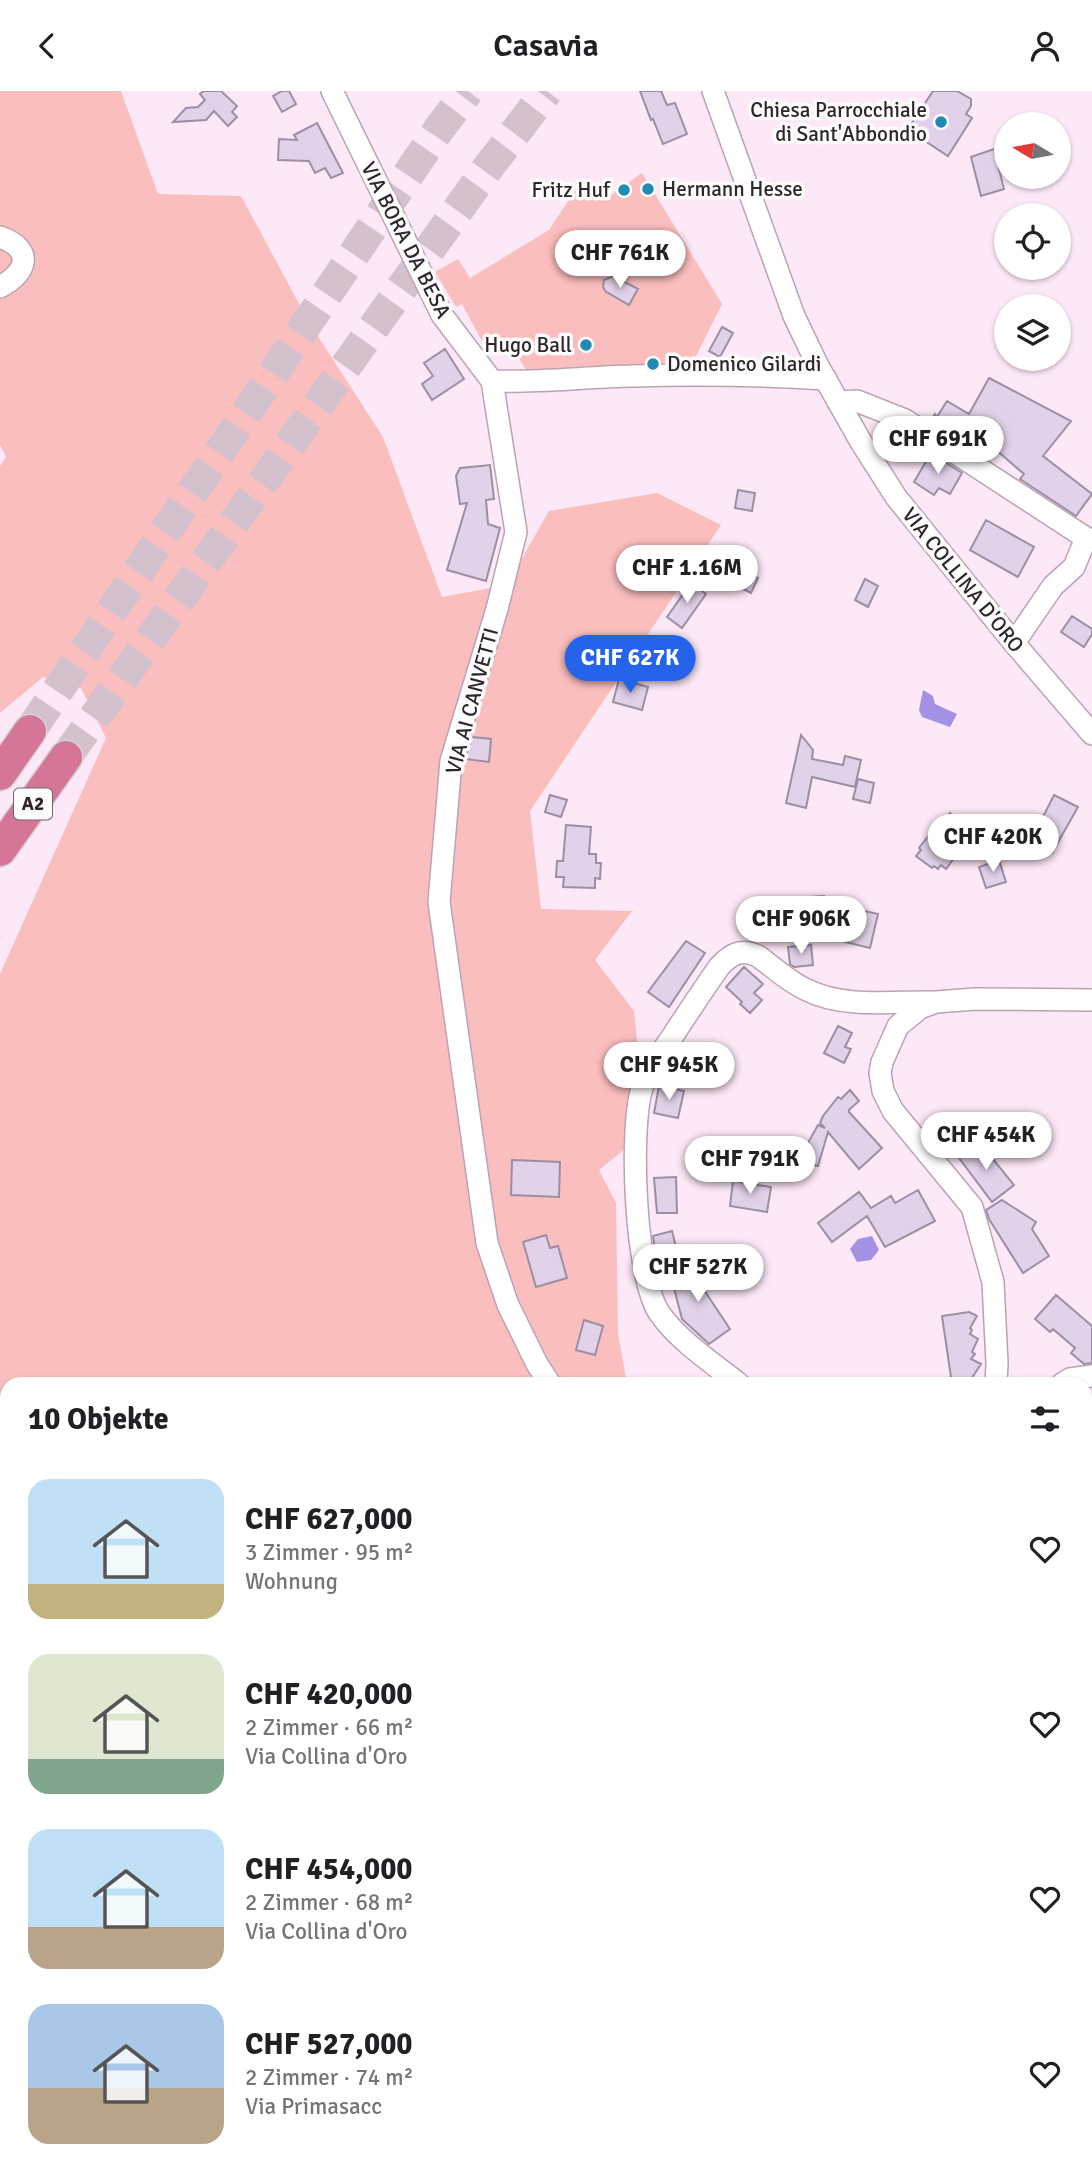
<!DOCTYPE html>
<html lang="de">
<meta charset="utf-8">
<style>
:root{--surface:#fff;--page:#f2f2f2;--text:#202124;--muted:#757577;--accent:#2563eb}
body{margin:0;font-family:Signika,sans-serif;background:var(--page);color:var(--text);height:100vh;display:flex;flex-direction:column;font-size:26px;white-space:nowrap}
*{box-sizing:border-box;margin:0}
p{font-size:23px;color:var(--muted)}
.icon{flex:none;width:38px;height:38px;fill:none;stroke:currentColor;stroke-width:2;stroke-linecap:round;stroke-linejoin:round}
.map{position:relative;flex:1;overflow:hidden}
.side{position:absolute;left:0px;top:1286px;width:1092px;height:800px;display:flex;flex-direction:column;background:var(--surface);border-radius:21px 21px 0 0;box-shadow:0 2px 5px #0004}
.side>*{flex:none}
.needle{width:46px;rotate:280deg}
.fabs{position:absolute;left:994px;top:21px;display:grid;gap:14px}
.fabs a{display:grid;place-items:center;width:77px;height:77px;border-radius:50%;background:var(--surface);box-shadow:0 2px 5px #0004;font-size:35px}
.price{position:absolute;translate:-50% -60px;padding:0 16px;border-radius:24px;background:#fff;color:#222;font-size:23px;line-height:46px;filter:drop-shadow(0 2px 4px #0008)}
.price::after{content:'';position:absolute;left:50%;top:42px;width:21px;height:16px;margin-left:-10px;background:inherit;clip-path:polygon(0 0,100% 0,50% 100%)}
.price.current{background:var(--accent);color:#fff}
ul{padding:0;list-style:none}
li{display:flex;align-items:center;gap:21px;height:175px;padding:0 28px}
li span{display:grid;place-items:center;flex:none;width:196px;height:140px;border-radius:21px;color:#555}
li>.icon{margin-inline-start:auto}
span .icon{width:84px;height:84px;fill:#fffc;stroke-width:1}
li b{font-size:30px}
h2{display:flex;justify-content:space-between;align-items:center;height:84px;padding:0 28px;font-size:30px}
header{display:flex;justify-content:space-between;align-items:center;height:91px;padding:0 28px;background:var(--surface);font-size:32px;font-weight:600}
.map>svg:first-child{display:block}
.green{fill:#fbbebe}
.water{fill:#a391e4}
.building{fill:#e2d2e9;stroke:#9c8ea3;stroke-width:2}
.lines{fill:none;stroke-linecap:round;stroke-linejoin:round}
.highway-tunnel{stroke:#d3c1ce;stroke-width:32;stroke-dasharray:32 16;stroke-linecap:butt}
.minor-casing{stroke:#bba3b4;stroke-width:24}
.highway-casing{stroke:#d5d4d5;stroke-width:35}
.minor{stroke:#fff;stroke-width:21}
.highway{stroke:#d57598;stroke-width:32}
.poi-dot{fill:#208ab2;stroke:#fcfcfc;stroke-width:2.5}
.labels{text-anchor:middle;dominant-baseline:central;stroke-width:7;stroke-linejoin:round;paint-order:stroke}
.shield{fill:#fcfcfc;stroke:#6c666b;stroke-width:2}
.shield-label{font-size:19px;font-weight:bold;fill:#2f262d}
.poi-label{font-size:21px;fill:#2f262d;stroke:#fcfcfc;text-anchor:end}
.street-label{font-size:21px;fill:#2f262d;stroke:#fcfcfc}
</style>
<header><svg class="icon" aria-label="back" viewBox="0 0 24 24"><path d="M15 5l-7 7 7 7"/></svg>Casavia<svg class="icon" aria-label="person" viewBox="0 0 24 24"><circle cx="12" cy="8" r="4"/><path d="M4 21q1-7 8-7t8 7"/></svg></header>
<div class="map">
<svg width="1092" height="2085" viewBox="0 0 1092 2085">
<rect width="100%" height="100%" fill="#fce8f6"/>
<!-- green -->
<path class="green" d="M 0,0 L 121,0 L 158,103 L 241,105 L 310,233 L 383,346 L 442,506 L 507,494 L 549,420 L 657,402 L 721,434 L 530,720 L 541,818 L 632,820 L 595,869 L 634,920 L 642,997 L 635,1050 L 599,1079 L 616,1112 L 618,1242 L 627,1293 L 7,1293 L 7,2079 L 172,2079 L 172,2085 L 0,2085 L 0,883 L 106,647 L 81,597 L 43,586 L 0,622 L 0,375 L 6,366 L 0,354 Z
M 642,82 L 722,213 L 690,277 L 530,286 L 520,269 L 482,250 L 462,213 L 456,216 L 435,181 L 458,168 L 470,187 L 549,139 L 580,92 L 607,107 Z
M 422,2079 L 920,2079 L 904,2085 L 421,2085 Z"/>
<!-- water -->
<path class="water" d="M 923,599 L 933,605 L 935,613 L 957,623 L 950,636 L 922,626 L 919,619 Z
M 872,1145 L 879,1159 L 871,1169 L 857,1171 L 850,1158 L 858,1148 Z
M 290,2079 L 372,2079 L 371,2085 L 289,2085 Z"/>
<!-- building -->
<path class="building" d="M 204,0 L 221,0 L 237,15 L 232,21 L 237,26 L 228,35 L 214,20 L 206,29 L 173,31 L 186,17 L 198,16 L 205,9 L 200,3 Z
M 282,0 L 289,0 L 296,13 L 282,21 L 273,5 Z
M 640,0 L 661,0 L 667,14 L 675,12 L 687,43 L 663,53 L 653,28 L 651,29 Z
M 933,0 L 957,0 L 971,8 L 971,15 L 966,23 L 972,27 L 948,65 L 925,50 L 927,47 L 910,35 Z
M 317,32 L 343,82 L 331,87 L 325,77 L 315,82 L 309,70 L 278,69 L 279,48 L 297,49 L 294,44 Z
M 994,58 L 1004,98 L 981,105 L 971,66 Z
M 613,185 L 638,198 L 629,214 L 605,200 L 603,195 L 604,189 Z
M 722,236 L 733,242 L 720,266 L 709,260 Z
M 445,258 L 464,288 L 432,309 L 422,293 L 433,285 L 424,272 Z
M 989,287 L 1071,330 L 1043,365 L 1092,403 L 1076,425 L 1020,388 L 1024,383 L 995,358 L 987,367 L 930,330 L 935,323 L 937,326 L 947,310 L 969,323 Z
M 931,362 L 962,382 L 950,403 L 939,397 L 934,404 L 914,391 Z
M 490,374 L 494,408 L 486,409 L 488,433 L 500,437 L 486,490 L 447,479 L 467,412 L 460,413 L 456,385 L 460,377 Z
M 738,399 L 755,402 L 752,420 L 735,417 Z
M 986,429 L 1034,456 L 1018,486 L 970,459 Z
M 741,478 L 758,487 L 751,502 L 734,493 Z
M 865,488 L 878,495 L 868,516 L 855,509 Z
M 691,492 L 706,503 L 682,537 L 667,526 Z
M 1072,525 L 1092,538 L 1092,543 L 1084,556 L 1061,541 Z
M 622,545 L 637,556 L 618,582 L 603,572 Z
M 619,588 L 648,596 L 642,619 L 613,611 Z
M 801,644 L 813,659 L 812,668 L 843,674 L 845,665 L 861,669 L 855,696 L 812,686 L 806,717 L 786,712 Z
M 472,646 L 491,648 L 489,671 L 465,668 Z
M 858,688 L 874,692 L 870,712 L 853,708 Z
M 550,704 L 567,709 L 561,726 L 545,721 Z
M 1054,704 L 1078,716 L 1052,762 L 1040,758 L 1045,743 L 1034,736 L 1045,722 Z
M 950,722 L 971,738 L 964,751 L 965,752 L 946,778 L 941,774 L 938,778 L 934,775 L 932,777 L 916,765 L 921,759 L 919,757 L 944,725 L 947,727 Z
M 566,734 L 591,736 L 589,763 L 596,763 L 596,772 L 601,772 L 600,788 L 595,787 L 595,797 L 563,796 L 564,786 L 556,786 L 557,770 L 563,770 Z
M 999,769 L 1006,791 L 986,797 L 979,776 Z
M 824,805 L 825,811 L 878,823 L 870,857 L 841,850 L 842,849 L 812,844 L 809,806 Z
M 686,850 L 705,862 L 669,916 L 648,901 Z
M 811,854 L 813,874 L 794,876 L 790,873 L 788,856 Z
M 744,876 L 763,893 L 754,902 L 762,909 L 750,922 L 740,913 L 742,911 L 726,896 Z
M 838,935 L 852,942 L 845,956 L 851,958 L 844,972 L 824,962 Z
M 659,995 L 684,1000 L 678,1027 L 654,1022 Z
M 850,999 L 859,1010 L 849,1019 L 849,1021 L 882,1057 L 859,1078 L 828,1041 L 818,1075 L 804,1072 L 809,1050 L 818,1034 L 825,1037 L 820,1032 L 823,1025 L 838,1006 L 841,1008 Z
M 980,1052 L 1014,1094 L 992,1111 L 959,1067 Z
M 512,1069 L 560,1071 L 559,1106 L 511,1104 Z
M 676,1086 L 677,1122 L 657,1122 L 654,1087 Z
M 733,1090 L 771,1096 L 767,1121 L 730,1115 Z
M 918,1099 L 935,1130 L 885,1156 L 867,1125 L 832,1151 L 818,1132 L 859,1101 L 871,1117 L 891,1105 L 895,1112 Z
M 1002,1109 L 1036,1131 L 1032,1138 L 1049,1165 L 1023,1182 L 989,1128 L 986,1119 Z
M 672,1140 L 680,1172 L 658,1177 L 653,1145 Z
M 546,1144 L 550,1157 L 558,1155 L 567,1187 L 536,1196 L 523,1151 Z
M 705,1173 L 709,1190 L 700,1193 L 730,1238 L 709,1253 L 682,1228 L 670,1182 Z
M 1056,1204 L 1092,1235 L 1092,1272 L 1084,1273 L 1071,1262 L 1075,1257 L 1053,1238 L 1050,1241 L 1035,1228 Z
M 969,1221 L 977,1225 L 970,1237 L 972,1239 L 970,1243 L 978,1248 L 972,1261 L 975,1263 L 971,1268 L 981,1273 L 968,1293 L 952,1293 L 942,1225 Z
M 584,1229 L 603,1235 L 595,1264 L 576,1259 Z"/>
<g class="lines">
<!-- highway-tunnel -->
<path class="highway-tunnel" d="M 30,640 L 439,38 L 468,0
M 66,666 L 487,78 L 547,0"/>
<defs>
<path id="minor" d="M 332,0 L 442,224 L 492,290
M 713,0 L 794,225 L 818,275 L 861,351 L 896,406 L 1014,552 L 1092,643
M 0,146 C 34,158 28,181 0,196
M 492,290 L 516,441 L 497,518 L 451,670 L 439,811 L 487,1152 L 508,1214 L 537,1273 L 550,1293
M 492,290 C 539,292 585,286 632,285 C 697,283 761,284 826,288
M 838,311 L 857,310 L 905,329 L 1086,447
M 1014,552 L 1053,495 L 1074,476 L 1086,447 L 1092,449
M 739,1293 C 713,1272 680,1251 660,1223 C 635,1188 629,1039 642,997 C 647,980 661,962 672,946 C 687,923 703,899 719,876 C 731,863 741,857 758,865 C 773,876 789,891 807,899 C 845,918 895,910 936,911
M 996,1293 L 997,1272 L 993,1191 L 972,1116 L 893,1020 L 883,1000 L 880,982 L 882,971 L 898,935 L 920,917 L 936,911 L 975,908 L 1092,909
M 1062,1293 L 1070,1288 L 1092,1285
M 1085,1499 L 1092,1502
M 1085,1956 L 1092,1969"/>
<path id="highway" d="M 0,683 L 30,640
M 0,759 L 66,666"/>
</defs>
<!-- minor casing -->
<use href="#minor" class="minor-casing"/>
<!-- highway casing -->
<use href="#highway" class="highway-casing"/>
<!-- minor -->
<use href="#minor" class="minor"/>
<!-- highway -->
<use href="#highway" class="highway"/>
</g>
<!-- markers -->
<g class="poi-dot">
<circle cx="941" cy="31" r="7"/>
<circle cx="648" cy="98" r="7"/>
<circle cx="624" cy="99" r="7"/>
<circle cx="586" cy="254" r="7"/>
<circle cx="653" cy="273" r="7"/>
</g>
<g class="labels">
<!-- shield labels -->
<rect class="shield" x="14" y="697.5" width="38" height="31" rx="5"/>
<g class="shield-label">
<text x="33" y="713">A2</text>
</g>
<!-- poi labels -->
<g class="poi-label">
<text x="927" y="19">Chiesa Parrocchiale<tspan x="927" dy="24">di Sant'Abbondio</tspan></text>
<text x="662" y="98" text-anchor="start">Hermann Hesse</text>
<text x="610" y="99">Fritz Huf</text>
<text x="572" y="254">Hugo Ball</text>
<text x="667" y="273" text-anchor="start">Domenico Gilardi</text>
</g>
<!-- street labels -->
<g class="street-label">
<text transform="translate(406 149) rotate(63)">VIA BORA DA BESA</text>
<text transform="translate(963 489) rotate(51)">VIA COLLINA D'ORO</text>
<text transform="translate(472 610) rotate(-75)">VIA AI CANVETTI</text>
</g>
</g>
</svg>
<div class="fabs">
<a><svg class="needle" viewBox="-14 -14 28 28"><path d="M0-13l5 13h-10z" fill="#e53935"/><path d="M0 13l5-13h-10z" fill="#757577"/></svg></a>
<a><svg class="icon" aria-label="locate" viewBox="0 0 24 24"><circle cx="12" cy="12" r="6"/><path d="M12 2v4M12 18v4M2 12h4M18 12h4"/></svg></a>
<a><svg class="icon" aria-label="layers" viewBox="0 0 24 24"><path d="M12 4l9 5-9 5-9-5zM3 14l9 5 9-5"/></svg></a>
</div>
<b class="price" style="left:620px;top:199px">CHF 761K</b>
<b class="price" style="left:938px;top:385px">CHF 691K</b>
<b class="price" style="left:687px;top:514px">CHF 1.16M</b>
<b class="price current" style="left:630px;top:604px">CHF 627K</b>
<b class="price" style="left:993px;top:783px">CHF 420K</b>
<b class="price" style="left:801px;top:865px">CHF 906K</b>
<b class="price" style="left:669px;top:1011px">CHF 945K</b>
<b class="price" style="left:986px;top:1081px">CHF 454K</b>
<b class="price" style="left:750px;top:1105px">CHF 791K</b>
<b class="price" style="left:698px;top:1213px">CHF 527K</b>
<section class="side">
<h2>10 Objekte<svg class="icon" aria-label="filters" viewBox="0 0 24 24"><path d="M4 7h16M4 17h16"/><circle cx="9" cy="7" r="2"/><circle cx="15" cy="17" r="2"/></svg></h2>
<ul>
<li><span style="background:linear-gradient(#bfe0f5 75%,#c2b280 0)"><svg class="icon" aria-label="home" viewBox="0 0 24 24"><path d="M3 11l9-7 9 7M6 9v11h12V9"/></svg></span><div><b>CHF 627,000</b><p>3 Zimmer · 95 m²</p><p>Wohnung</p></div><svg class="icon" aria-label="heart" viewBox="0 0 24 24"><path d="M12 20l-8-8c-3-5 5-10 8-4 3-6 11-1 8 4z"/></svg></li>
<li><span style="background:linear-gradient(#dfe7d0 75%,#7fa58c 0)"><svg class="icon" aria-label="home" viewBox="0 0 24 24"><path d="M3 11l9-7 9 7M6 9v11h12V9"/></svg></span><div><b>CHF 420,000</b><p>2 Zimmer · 66 m²</p><p>Via Collina d'Oro</p></div><svg class="icon" aria-label="heart" viewBox="0 0 24 24"><path d="M12 20l-8-8c-3-5 5-10 8-4 3-6 11-1 8 4z"/></svg></li>
<li><span style="background:linear-gradient(#bfe0f5 70%,#b9a48a 0)"><svg class="icon" aria-label="home" viewBox="0 0 24 24"><path d="M3 11l9-7 9 7M6 9v11h12V9"/></svg></span><div><b>CHF 454,000</b><p>2 Zimmer · 68 m²</p><p>Via Collina d'Oro</p></div><svg class="icon" aria-label="heart" viewBox="0 0 24 24"><path d="M12 20l-8-8c-3-5 5-10 8-4 3-6 11-1 8 4z"/></svg></li>
<li><span style="background:linear-gradient(#a9c7e8 60%,#b9a48a 0)"><svg class="icon" aria-label="home" viewBox="0 0 24 24"><path d="M3 11l9-7 9 7M6 9v11h12V9"/></svg></span><div><b>CHF 527,000</b><p>2 Zimmer · 74 m²</p><p>Via Primasacc</p></div><svg class="icon" aria-label="heart" viewBox="0 0 24 24"><path d="M12 20l-8-8c-3-5 5-10 8-4 3-6 11-1 8 4z"/></svg></li>
</ul>
</section>
</div>
